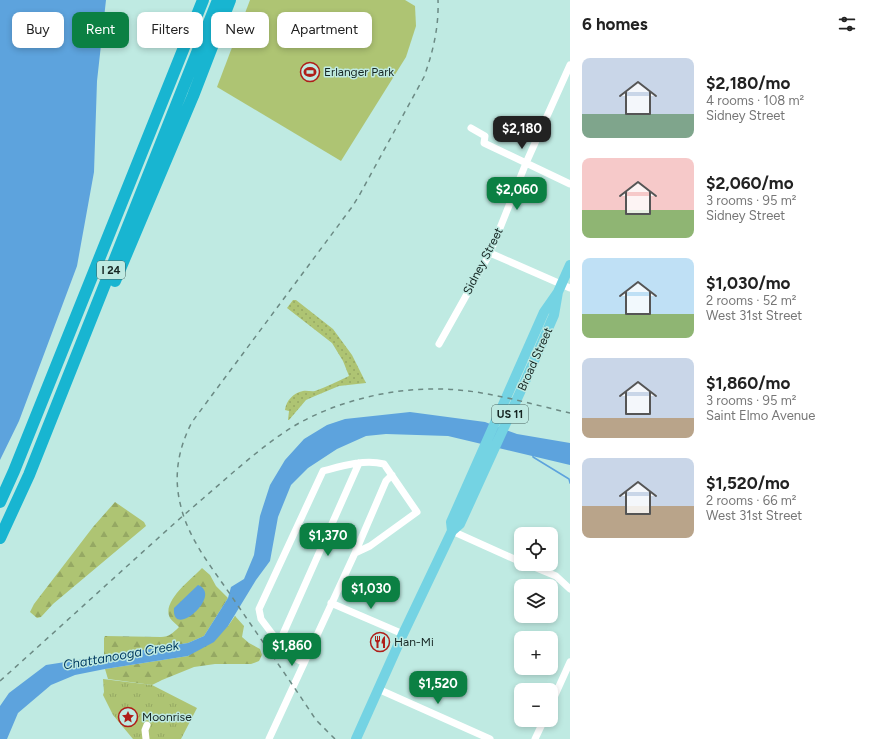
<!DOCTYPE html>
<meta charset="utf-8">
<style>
:root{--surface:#fff;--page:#f6f6f6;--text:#222;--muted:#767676;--accent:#0b8043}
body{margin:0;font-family:Figtree,sans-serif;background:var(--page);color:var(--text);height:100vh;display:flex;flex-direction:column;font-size:15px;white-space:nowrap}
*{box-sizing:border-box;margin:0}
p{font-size:13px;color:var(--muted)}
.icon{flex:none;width:22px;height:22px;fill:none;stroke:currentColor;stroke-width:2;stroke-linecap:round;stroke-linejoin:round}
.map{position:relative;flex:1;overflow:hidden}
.sheet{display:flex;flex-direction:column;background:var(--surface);width:300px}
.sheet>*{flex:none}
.hud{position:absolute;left:12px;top:12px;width:380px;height:36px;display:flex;gap:8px}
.controls{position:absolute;left:514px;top:527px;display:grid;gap:8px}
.controls a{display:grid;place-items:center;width:44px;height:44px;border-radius:8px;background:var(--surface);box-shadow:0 2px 6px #0003;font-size:20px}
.price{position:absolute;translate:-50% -34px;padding:0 9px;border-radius:8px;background:var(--accent);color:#fff;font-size:13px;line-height:26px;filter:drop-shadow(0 1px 2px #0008)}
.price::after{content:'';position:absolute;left:50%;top:24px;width:12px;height:9px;margin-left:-6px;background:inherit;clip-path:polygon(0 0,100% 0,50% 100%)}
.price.current{background:#222;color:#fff}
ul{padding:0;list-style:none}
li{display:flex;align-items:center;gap:12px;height:100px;padding:0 12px}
li span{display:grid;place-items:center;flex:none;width:112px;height:80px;border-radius:8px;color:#555}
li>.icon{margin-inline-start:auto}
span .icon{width:48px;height:48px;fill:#fffc;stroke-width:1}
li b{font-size:17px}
h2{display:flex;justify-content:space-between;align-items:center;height:48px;padding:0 12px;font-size:17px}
.pill{padding:0 14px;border-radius:8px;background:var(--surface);box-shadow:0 2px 6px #0003;font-size:14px;line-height:36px}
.pill.current{background:var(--accent);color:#fff}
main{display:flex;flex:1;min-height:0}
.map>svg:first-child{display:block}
.grass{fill:url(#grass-dots)}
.forest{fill:url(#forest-firs)}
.park{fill:url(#park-tufts)}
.pitch{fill:#aec473}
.water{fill:#5da3dd}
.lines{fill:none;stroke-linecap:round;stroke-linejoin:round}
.stream{stroke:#5da3dd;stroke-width:1.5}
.minor{stroke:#fff;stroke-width:7}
.primary{stroke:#74d3e3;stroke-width:10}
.motorway{stroke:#18b5d1;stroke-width:12}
.rail{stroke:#6c8a84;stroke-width:1.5;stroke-dasharray:5 5;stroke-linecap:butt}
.labels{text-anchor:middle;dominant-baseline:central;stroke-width:3;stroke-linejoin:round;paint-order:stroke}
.shield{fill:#bfeae2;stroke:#49615c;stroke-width:1}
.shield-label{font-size:11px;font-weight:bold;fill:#162623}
.poi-label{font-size:12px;fill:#162623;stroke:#bfeae2;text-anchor:start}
.street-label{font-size:12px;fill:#162623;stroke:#bfeae2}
.water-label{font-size:13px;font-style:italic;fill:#00395f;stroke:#bfeae2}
</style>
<main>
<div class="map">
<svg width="570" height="739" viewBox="0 0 570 739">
<defs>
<pattern id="grass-dots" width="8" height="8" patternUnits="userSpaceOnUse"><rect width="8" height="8" fill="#aec473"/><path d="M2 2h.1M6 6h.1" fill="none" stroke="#95a863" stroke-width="1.8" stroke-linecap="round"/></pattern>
<pattern id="forest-firs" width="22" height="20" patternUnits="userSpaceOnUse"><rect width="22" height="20" fill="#aec473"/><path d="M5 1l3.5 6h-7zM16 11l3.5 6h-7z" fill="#95a863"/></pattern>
<pattern id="park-tufts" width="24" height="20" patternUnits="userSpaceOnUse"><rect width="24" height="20" fill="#aec473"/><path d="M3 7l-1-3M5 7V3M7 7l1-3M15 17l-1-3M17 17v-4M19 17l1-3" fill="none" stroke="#95a863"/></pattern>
</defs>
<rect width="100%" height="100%" fill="#bfeae2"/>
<!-- grass -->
<path class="grass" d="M 293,300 L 296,300 L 333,329 L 352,355 L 366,383 L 339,386 L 315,396 L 306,400 L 289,420 L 288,420 L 289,411 L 285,410 C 286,401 293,393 303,391 C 307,390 311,392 315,391 C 326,387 338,381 349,376 L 343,361 L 332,343 L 287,308 Z"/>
<!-- forest -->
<path class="forest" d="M 115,502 L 144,522 L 146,526 L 53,604 L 41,617 L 37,618 L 30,612 L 34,604 L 93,527 Z
M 202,568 L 210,575 L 216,586 L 228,598 L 204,636 L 188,643 L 104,656 L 104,638 L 105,636 L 161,637 C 169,637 173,633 179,627 C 176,624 172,621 170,618 C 161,601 193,578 202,568 Z
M 235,616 L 244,626 L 242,637 L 249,643 L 260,649 L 262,655 L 259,661 L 251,664 L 215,664 L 194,667 L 162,680 L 152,685 L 108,679 L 105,669 L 188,656 L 228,626 Z"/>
<!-- park -->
<path class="park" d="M 103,679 L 152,685 L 197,708 L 181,739 L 133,739 L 113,715 L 103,695 L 104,692 Z"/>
<!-- pitch -->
<path class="pitch" d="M 250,0 L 405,0 L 415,6 L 416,26 L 406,57 L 341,161 L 217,87 Z"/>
<!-- water -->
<path class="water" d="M 0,0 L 106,0 L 97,81 L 94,172 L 77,266 L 19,421 L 0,460 Z
M 410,412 L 485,422 L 517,434 L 570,443 L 570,465 L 448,436 L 386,434 L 366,436 L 337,449 L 308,468 L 291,485 L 278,517 L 270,561 L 256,580 L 228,626 L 214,642 L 188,656 L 105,669 L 75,675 L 51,685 L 18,713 L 7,739 L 0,739 L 0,706 L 9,693 L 46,665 L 188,643 L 204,636 L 228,598 L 231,587 L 244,579 L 254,555 L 260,516 L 270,485 L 285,460 L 304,439 L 327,425 L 345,419 Z
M 198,585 C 224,595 171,641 174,608 Z"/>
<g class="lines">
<!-- stream -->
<path class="stream" d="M 533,455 L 533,457 L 569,479 L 570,483"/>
<!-- minor -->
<path class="minor" d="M 471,128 L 485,136 L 484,143 L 570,184
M 490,253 L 570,288
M 439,344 L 490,253 L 526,163 L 570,65
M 452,531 L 521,562
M 355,553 L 386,481 L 392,475
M 527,564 L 556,576 L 570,589
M 331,603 L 403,634
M 279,643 L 359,463
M 378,689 L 490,739
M 551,704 L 570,662
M 146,739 L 145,730 L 147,725
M 269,739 L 355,553 L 370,546 L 417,512 L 384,464 C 364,459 342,466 323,471 L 259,609 L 261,619 L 282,647 L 291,656 L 304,663
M 535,739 L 544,720"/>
<!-- primary -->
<path class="primary" d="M 452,531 L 451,522 L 544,312 L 558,292 L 570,265
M 356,739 L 403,634 L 452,531 L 460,524 L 527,377 L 554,315 L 558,292"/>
<!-- motorway -->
<path class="motorway" d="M 115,281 L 193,96 L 230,0
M 0,502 L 14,471 L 203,0
M 0,538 L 29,475 L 218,0"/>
<!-- rail -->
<path class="rail" d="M 0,681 C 59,628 117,575 176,522 C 194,506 212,491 230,475 C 250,458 271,440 294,426 C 335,402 387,389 433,389 C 479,388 526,403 570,413
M 335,739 L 316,720 C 289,679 260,638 232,597 C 213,569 189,540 181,507 C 173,477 178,449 192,422 L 352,207 L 360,194 L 424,77 C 433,52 439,27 438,0"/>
</g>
<!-- icons -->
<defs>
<symbol id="stadium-ring" viewBox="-11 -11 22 22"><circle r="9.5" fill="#bfeae2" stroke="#af1e19" stroke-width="1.5"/><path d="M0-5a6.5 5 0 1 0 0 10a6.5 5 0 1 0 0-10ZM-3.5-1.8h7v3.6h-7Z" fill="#af1e19"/></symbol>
<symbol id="restaurant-ring" viewBox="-11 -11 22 22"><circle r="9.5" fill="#bfeae2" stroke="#af1e19" stroke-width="1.5"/><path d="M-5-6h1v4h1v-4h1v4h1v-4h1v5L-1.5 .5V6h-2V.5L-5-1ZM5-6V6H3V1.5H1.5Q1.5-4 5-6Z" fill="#af1e19"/></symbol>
<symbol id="sight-ring" viewBox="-11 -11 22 22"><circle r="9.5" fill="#bfeae2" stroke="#af1e19" stroke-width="1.5"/><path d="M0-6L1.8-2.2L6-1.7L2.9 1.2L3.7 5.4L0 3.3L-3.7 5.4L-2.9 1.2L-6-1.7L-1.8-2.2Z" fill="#af1e19"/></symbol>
</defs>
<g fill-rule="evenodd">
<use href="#stadium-ring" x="299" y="61" width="22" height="22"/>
<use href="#restaurant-ring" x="369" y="631" width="22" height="22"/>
<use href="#sight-ring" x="117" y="706" width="22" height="22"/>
</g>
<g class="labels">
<!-- shield labels -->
<g class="shield">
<rect x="97" y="261" width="28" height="18" rx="3"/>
<rect x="492" y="405" width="36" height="18" rx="3"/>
</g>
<g class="shield-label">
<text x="111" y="270">I 24</text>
<text x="510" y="414">US 11</text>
</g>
<!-- poi labels -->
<g class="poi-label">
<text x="324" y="72">Erlanger Park</text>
<text x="394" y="642">Han-Mi</text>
<text x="142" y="717">Moonrise</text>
</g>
<!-- street labels -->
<g class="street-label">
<text transform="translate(483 261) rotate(-63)">Sidney Street</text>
<text transform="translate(535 359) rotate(-66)">Broad Street</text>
</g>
<!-- water labels -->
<g class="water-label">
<text transform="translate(121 655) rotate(-10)">Chattanooga Creek</text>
</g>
</g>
</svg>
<div class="controls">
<a><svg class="icon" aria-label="locate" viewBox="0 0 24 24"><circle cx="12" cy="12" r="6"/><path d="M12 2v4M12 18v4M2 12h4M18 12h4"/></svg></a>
<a><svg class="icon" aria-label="layers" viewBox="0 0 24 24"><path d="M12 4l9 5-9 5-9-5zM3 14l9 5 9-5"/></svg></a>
<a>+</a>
<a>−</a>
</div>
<b class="price current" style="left:522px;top:150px">$2,180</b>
<b class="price" style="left:517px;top:211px">$2,060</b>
<b class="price" style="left:328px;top:557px">$1,370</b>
<b class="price" style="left:371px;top:610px">$1,030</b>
<b class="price" style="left:292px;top:667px">$1,860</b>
<b class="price" style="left:438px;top:705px">$1,520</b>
<div class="hud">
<a class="pill">Buy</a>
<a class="pill current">Rent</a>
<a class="pill">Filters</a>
<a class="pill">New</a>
<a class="pill">Apartment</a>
</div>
</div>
<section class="sheet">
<h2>6 homes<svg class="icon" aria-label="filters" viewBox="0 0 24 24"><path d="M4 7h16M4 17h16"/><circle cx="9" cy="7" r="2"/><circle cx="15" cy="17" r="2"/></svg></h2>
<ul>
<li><span style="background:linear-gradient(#c9d6e8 70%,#7fa58c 0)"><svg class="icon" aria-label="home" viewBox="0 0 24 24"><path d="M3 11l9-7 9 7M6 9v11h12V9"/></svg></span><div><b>$2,180/mo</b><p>4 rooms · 108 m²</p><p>Sidney Street</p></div></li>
<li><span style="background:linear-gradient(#f6c9c9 65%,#8fb573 0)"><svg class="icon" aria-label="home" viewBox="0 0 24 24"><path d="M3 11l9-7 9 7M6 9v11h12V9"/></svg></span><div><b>$2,060/mo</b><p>3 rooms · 95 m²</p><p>Sidney Street</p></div></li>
<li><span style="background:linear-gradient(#bfe0f5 70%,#8fb573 0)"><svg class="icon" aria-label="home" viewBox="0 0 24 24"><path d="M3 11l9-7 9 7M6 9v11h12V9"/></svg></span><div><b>$1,030/mo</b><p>2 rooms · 52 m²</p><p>West 31st Street</p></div></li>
<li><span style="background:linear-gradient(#c9d6e8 75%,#b9a48a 0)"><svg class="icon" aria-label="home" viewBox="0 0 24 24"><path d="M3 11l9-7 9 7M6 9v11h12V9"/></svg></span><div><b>$1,860/mo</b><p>3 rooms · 95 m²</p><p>Saint Elmo Avenue</p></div></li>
<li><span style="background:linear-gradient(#c9d6e8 60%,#b9a48a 0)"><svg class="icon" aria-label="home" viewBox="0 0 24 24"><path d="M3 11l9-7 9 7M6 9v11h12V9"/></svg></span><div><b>$1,520/mo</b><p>2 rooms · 66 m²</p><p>West 31st Street</p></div></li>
</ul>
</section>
</main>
